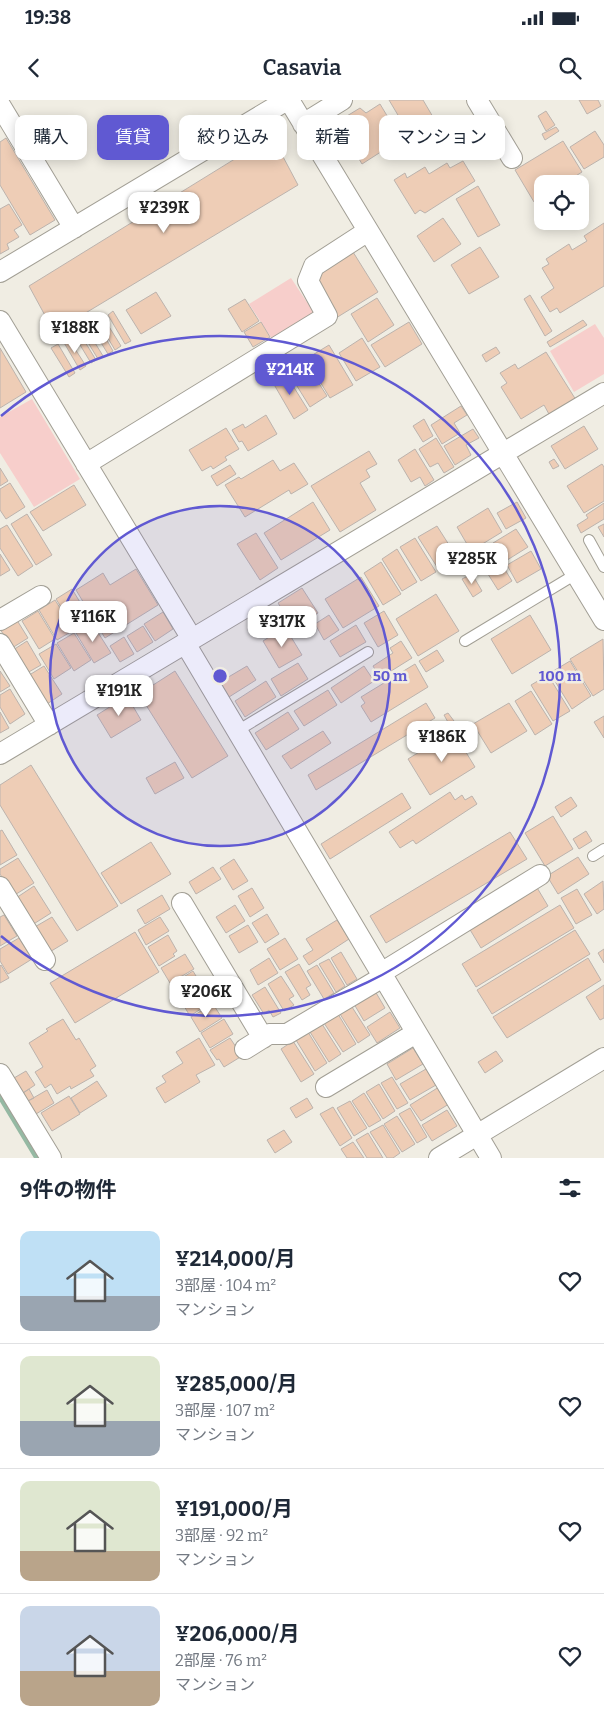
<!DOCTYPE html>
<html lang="ja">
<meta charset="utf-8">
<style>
:root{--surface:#fff;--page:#f2f2f3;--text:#1f2937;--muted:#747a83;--line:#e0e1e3;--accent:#6059d2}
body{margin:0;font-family:Bitter,"Noto Sans JP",serif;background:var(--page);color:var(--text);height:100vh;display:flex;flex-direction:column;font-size:19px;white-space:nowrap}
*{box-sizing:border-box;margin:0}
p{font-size:16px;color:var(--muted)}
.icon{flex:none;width:28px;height:28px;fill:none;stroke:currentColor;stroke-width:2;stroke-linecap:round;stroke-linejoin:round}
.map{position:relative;height:1058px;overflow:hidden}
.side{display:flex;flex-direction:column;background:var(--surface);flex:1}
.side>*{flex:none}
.top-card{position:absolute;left:15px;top:15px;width:575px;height:45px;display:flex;gap:10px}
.fabs{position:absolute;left:534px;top:75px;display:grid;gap:10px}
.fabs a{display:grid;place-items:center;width:55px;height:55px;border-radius:10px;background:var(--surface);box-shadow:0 2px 12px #0003;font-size:25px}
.price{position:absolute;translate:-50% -42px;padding:0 11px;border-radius:10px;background:#fff;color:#222;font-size:16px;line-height:32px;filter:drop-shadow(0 1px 2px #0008)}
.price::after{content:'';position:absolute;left:50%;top:30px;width:15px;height:11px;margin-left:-8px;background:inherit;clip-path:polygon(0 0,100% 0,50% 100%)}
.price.current{background:var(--accent);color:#fff}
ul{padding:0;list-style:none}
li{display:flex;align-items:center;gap:15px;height:125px;padding:0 20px}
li+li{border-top:1px solid var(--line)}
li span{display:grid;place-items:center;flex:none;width:140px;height:100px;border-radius:10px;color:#555}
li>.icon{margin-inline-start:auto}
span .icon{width:60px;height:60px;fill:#fffc;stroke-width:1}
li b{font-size:21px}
h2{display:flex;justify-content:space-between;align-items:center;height:60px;padding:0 20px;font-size:21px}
.chip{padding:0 18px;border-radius:10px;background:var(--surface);box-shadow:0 2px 12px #0003;font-size:18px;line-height:45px}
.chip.current{background:var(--accent);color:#fff}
.status{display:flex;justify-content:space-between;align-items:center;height:35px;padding:0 25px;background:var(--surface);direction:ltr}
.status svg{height:14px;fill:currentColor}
header{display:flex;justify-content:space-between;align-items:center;height:65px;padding:0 20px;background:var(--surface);font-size:22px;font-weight:600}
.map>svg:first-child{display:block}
.green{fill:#f7cecb}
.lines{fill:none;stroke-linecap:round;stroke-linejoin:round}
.stream{stroke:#95b9a3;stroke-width:7}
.building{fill:#eecdb6;stroke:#bcb3ad}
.service-casing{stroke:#a29f95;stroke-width:12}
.minor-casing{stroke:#a29f95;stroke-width:22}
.service{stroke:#fff;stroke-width:10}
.minor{stroke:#fff;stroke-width:20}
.ring{fill:none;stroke:#6059d2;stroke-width:2.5}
.centre{fill:#6059d2;stroke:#f0ede3;stroke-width:2.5}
.ring-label{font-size:15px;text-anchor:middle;font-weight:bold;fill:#6059d2;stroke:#f0ede3;stroke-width:5;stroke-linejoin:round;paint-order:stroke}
</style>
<div class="status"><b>19:38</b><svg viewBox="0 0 49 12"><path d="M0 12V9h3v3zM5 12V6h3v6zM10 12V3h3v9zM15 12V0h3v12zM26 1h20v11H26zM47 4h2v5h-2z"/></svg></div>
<header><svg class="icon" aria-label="back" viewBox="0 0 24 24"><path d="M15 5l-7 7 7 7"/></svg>Casavia<svg class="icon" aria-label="search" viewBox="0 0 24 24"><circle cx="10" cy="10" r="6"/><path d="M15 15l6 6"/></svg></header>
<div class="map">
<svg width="604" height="1058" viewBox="0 0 604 1058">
<rect width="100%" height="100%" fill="#f0ede3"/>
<!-- green -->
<path class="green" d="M 291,178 L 314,213 L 272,239 L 249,204 Z
M 595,224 L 604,238 L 604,274 L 574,292 L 550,251 Z
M 32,299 L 80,379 L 34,407 L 0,353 L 0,317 Z"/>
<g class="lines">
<!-- stream -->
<path class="stream" d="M 0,995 L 38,1058"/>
</g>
<!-- building -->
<path class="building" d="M 389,0 L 423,0 L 433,17 L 408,32 Z
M 579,0 L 598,0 L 601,6 L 587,14 Z
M 380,4 L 401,39 L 362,64 L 337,22 L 360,8 L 366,13 Z
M 546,11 L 555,25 L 546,31 L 538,16 Z
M 556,27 L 559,31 L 545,40 L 542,34 Z
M 595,31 L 604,45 L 604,57 L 584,69 L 570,47 Z
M 272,36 L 298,85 L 54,232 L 29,186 Z
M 6,38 L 55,120 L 30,135 L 0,85 L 0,42 Z
M 563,41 L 582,72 L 563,84 L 542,84 L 542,96 L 534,102 L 515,70 Z
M 463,61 L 475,81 L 425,113 L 420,110 L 415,114 L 394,80 L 405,73 L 407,78 L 425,67 L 429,74 L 447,63 L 450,68 Z
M 478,86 L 500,125 L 478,137 L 456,99 Z
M 9,104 L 22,125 L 14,130 L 19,137 L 7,144 L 9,149 L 0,154 L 0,109 Z
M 443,118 L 461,144 L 434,162 L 417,136 Z
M 604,123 L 604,186 L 560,213 L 557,208 L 550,212 L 541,197 L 554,188 L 542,168 L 549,164 L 546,159 L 569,144 L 572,150 L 587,141 L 584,136 Z
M 480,147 L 499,177 L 469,194 L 451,165 Z
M 353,152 L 378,192 L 336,218 L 317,186 L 318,173 Z
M 156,192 L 171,216 L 141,234 L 126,210 Z
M 530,195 L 552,231 L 545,236 L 524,199 Z
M 377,198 L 394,225 L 368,242 L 351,214 Z
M 245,199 L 259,221 L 242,232 L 228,209 Z
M 113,211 L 131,241 L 125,244 L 108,215 Z
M 103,217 L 121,246 L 115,250 L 97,220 Z
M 583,220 L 587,225 L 550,247 L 547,242 Z
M 96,221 L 113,251 L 108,254 L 90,225 Z
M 261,222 L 270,237 L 253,247 L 244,232 Z
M 409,222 L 422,244 L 385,267 L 371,245 Z
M 86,228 L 103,256 L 98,259 L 81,231 Z
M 79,232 L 96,260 L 91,263 L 74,235 Z
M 68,238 L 86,266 L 80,270 L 63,241 Z
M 362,238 L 380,267 L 356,281 L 339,253 Z
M 58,244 L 75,273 L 69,277 L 51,248 Z
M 329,245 L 353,285 L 330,298 L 306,259 Z
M 496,247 L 500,253 L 486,262 L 482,255 Z
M 0,248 L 26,292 L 0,308 Z
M 546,252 L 576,300 L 550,316 L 544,305 L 521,319 L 501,287 L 507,283 L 500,273 L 515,264 L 518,269 Z
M 304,260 L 327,296 L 310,307 L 287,270 Z
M 285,273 L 308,310 L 294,319 L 272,281 Z
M 461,306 L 467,315 L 454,323 L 460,333 L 442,344 L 431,325 Z
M 266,315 L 277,334 L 248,351 L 242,341 L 239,342 L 232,330 L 243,324 L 245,328 Z
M 424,319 L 433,336 L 423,342 L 413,326 Z
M 584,326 L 598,349 L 565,369 L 551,346 Z
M 226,328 L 239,349 L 225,357 L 227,360 L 213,369 L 211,366 L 202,371 L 189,350 Z
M 473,329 L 479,338 L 466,345 L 471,355 L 455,365 L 444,346 Z
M 436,338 L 454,367 L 444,373 L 438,363 L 430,367 L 419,349 Z
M 415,349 L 434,380 L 425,386 L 420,377 L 411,382 L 398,360 Z
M 369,351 L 377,364 L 366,370 L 370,377 L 360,383 L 376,410 L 340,432 L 311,386 Z
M 554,359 L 559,366 L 553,369 L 549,362 Z
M 273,360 L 280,371 L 294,363 L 308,384 L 291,394 L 289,390 L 245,417 L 225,385 L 239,377 L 241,379 Z
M 602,364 L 604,367 L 604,401 L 584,413 L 567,386 Z
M 230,365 L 236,374 L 217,386 L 211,376 Z
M 0,368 L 8,381 L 0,386 Z
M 10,383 L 25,407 L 6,419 L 0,410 L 0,389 Z
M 74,385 L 86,405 L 43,431 L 30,412 Z
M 313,402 L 330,430 L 281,460 L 264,433 Z
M 517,402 L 526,418 L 506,429 L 497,413 Z
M 604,403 L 604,419 L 581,433 L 577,425 L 588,418 L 586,415 Z
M 488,408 L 502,432 L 471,451 L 457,427 Z
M 27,414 L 52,455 L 36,465 L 11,424 Z
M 604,424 L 604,437 L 598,427 Z
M 7,425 L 33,466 L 18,476 L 0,448 L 0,429 Z
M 437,426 L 458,459 L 439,470 L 418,437 Z
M 516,429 L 528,447 L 504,462 L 493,443 Z
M 256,433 L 278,468 L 260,480 L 237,444 Z
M 415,438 L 436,472 L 421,481 L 400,447 Z
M 397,449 L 417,482 L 402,491 L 382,459 Z
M 531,451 L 541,469 L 517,483 L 507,465 Z
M 0,454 L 10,470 L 0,476 Z
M 496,455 L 512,481 L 498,490 L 481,463 Z
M 381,462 L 401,494 L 383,505 L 364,473 Z
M 136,469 L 158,505 L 105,538 L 76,490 L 103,473 L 110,485 Z
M 472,474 L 482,491 L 473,497 L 462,479 Z
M 361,477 L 379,506 L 343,528 L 325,499 Z
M 302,488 L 318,513 L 294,528 L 278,503 Z
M 72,489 L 92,522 L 76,531 L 56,499 Z
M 436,494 L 459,531 L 418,556 L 396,519 Z
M 55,500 L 74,530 L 57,540 L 39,510 Z
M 38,511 L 55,539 L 39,549 L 22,521 Z
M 384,511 L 398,535 L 378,547 L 364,523 Z
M 163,512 L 173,529 L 155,541 L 144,524 Z
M 329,515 L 339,530 L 324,540 L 315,524 Z
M 530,515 L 551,550 L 512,574 L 491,539 Z
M 15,517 L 28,538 L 12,548 L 0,529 Z
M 92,523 L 111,553 L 94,563 L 76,533 Z
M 356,525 L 366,542 L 340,557 L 330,541 Z
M 143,526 L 153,542 L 137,552 L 127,536 Z
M 285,527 L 302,555 L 279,568 L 263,541 Z
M 74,533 L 91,560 L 74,571 L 57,543 Z
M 124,537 L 134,554 L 120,562 L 110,546 Z
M 603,539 L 604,589 L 593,596 L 570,559 Z
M 27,541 L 41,565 L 27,573 L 13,550 Z
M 401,541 L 412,558 L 380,578 L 373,566 L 393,553 L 390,548 Z
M 56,544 L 71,568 L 54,579 L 39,554 Z
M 437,550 L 444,561 L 426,572 L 419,561 Z
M 570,561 L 591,596 L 572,609 L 550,573 Z
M 298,563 L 308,579 L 281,596 L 271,579 Z
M 415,564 L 428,587 L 371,622 L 361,606 L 365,603 L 361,597 Z
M 44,566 L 62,594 L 44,606 L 26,577 Z
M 247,566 L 256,580 L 229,597 L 220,582 Z
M 364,566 L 374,581 L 341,603 L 331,588 Z
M 0,571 L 10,586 L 0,592 Z
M 175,571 L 228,656 L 192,678 L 139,594 Z
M 548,575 L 570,611 L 553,621 L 531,585 Z
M 266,581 L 276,597 L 245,617 L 235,601 Z
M 10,589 L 25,614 L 10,624 L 0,607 L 0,595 Z
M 328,590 L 337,605 L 304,626 L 294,611 Z
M 531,591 L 552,624 L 535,635 L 515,601 Z
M 127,596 L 141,620 L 111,638 L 97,615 Z
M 426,603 L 435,618 L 316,690 L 308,675 Z
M 509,603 L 527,631 L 491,653 L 473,624 Z
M 0,612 L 9,628 L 0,633 Z
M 288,612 L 299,629 L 266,650 L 255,633 Z
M 448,613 L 454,621 L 449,624 L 444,615 Z
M 604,616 L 604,638 L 594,622 Z
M 323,631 L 331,643 L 291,669 L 282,656 Z
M 453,631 L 475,667 L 430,695 L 408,659 Z
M 175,662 L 184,678 L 155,694 L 146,678 Z
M 31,665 L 118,806 L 77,831 L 0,705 L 0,685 Z
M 450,692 L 455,700 L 462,695 L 465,700 L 472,696 L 477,704 L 416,744 L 413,740 L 400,748 L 389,732 Z
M 402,693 L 411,708 L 330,759 L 321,744 Z
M 571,697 L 577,706 L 561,717 L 555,707 Z
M 553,716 L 573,749 L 545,766 L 525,733 Z
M 2,730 L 17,755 L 0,765 L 0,731 Z
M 586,731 L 592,741 L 579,749 L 573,739 Z
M 510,732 L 527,759 L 386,843 L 370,816 Z
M 151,742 L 171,774 L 121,804 L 101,773 Z
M 578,757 L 589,774 L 558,794 L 547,776 Z
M 18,758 L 34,783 L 13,796 L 0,774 L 0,769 Z
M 234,759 L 248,781 L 233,790 L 220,768 Z
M 213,767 L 221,779 L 196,794 L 189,782 Z
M 603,781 L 604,809 L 597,814 L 584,794 Z
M 34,786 L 51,813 L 32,825 L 16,798 Z
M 536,786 L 548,806 L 481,848 L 469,828 Z
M 252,788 L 264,808 L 250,817 L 238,796 Z
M 577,789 L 592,815 L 576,824 L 561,798 Z
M 162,795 L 170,809 L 145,824 L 137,810 Z
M 235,805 L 245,821 L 226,833 L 216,817 Z
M 560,805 L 574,828 L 476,887 L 462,864 Z
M 267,814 L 279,834 L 265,843 L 252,823 Z
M 4,815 L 17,836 L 0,846 L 0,817 Z
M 52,817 L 68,841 L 48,853 L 33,828 Z
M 160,817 L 169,831 L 146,845 L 138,830 Z
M 337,820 L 349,839 L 309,865 L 303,856 L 313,850 L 306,839 Z
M 248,825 L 258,842 L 239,853 L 229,836 Z
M 575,830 L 590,854 L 492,914 L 477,890 Z
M 135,832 L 159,872 L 75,923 L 50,883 Z
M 168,835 L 177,851 L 173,854 L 175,856 L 159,866 L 148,847 Z
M 19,838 L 32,859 L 8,874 L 0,861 L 0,849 Z
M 285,838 L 298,859 L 280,870 L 267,849 Z
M 604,849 L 604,863 L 598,853 Z
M 341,852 L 357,879 L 347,885 L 331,858 Z
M 185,854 L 194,869 L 170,883 L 161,868 Z
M 269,858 L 278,873 L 258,885 L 250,870 Z
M 588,858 L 601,880 L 507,938 L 493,917 Z
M 329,859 L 345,886 L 336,892 L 319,864 Z
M 299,864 L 311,885 L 306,888 L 310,895 L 302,900 L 285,872 Z
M 1,865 L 9,878 L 0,883 L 0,866 Z
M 317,865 L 334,893 L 324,899 L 307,871 Z
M 193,871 L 202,886 L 180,900 L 171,885 Z
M 281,876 L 294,896 L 289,899 L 294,905 L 284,911 L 268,884 Z
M 604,885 L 604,918 L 600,920 L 586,897 Z
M 204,887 L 213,901 L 190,916 L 181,901 Z
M 265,887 L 281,913 L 273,917 L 269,910 L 264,914 L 252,895 Z
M 375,891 L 385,908 L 364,921 L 354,904 Z
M 213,904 L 222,918 L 200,932 L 191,917 Z
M 352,907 L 370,935 L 358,943 L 340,914 Z
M 390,912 L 400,928 L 377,943 L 367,927 Z
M 338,914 L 356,944 L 343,952 L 324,923 Z
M 63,919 L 76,940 L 79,938 L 96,966 L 90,970 L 94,976 L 71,989 L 70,986 L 57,994 L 51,984 L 45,988 L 35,972 L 43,967 L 29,943 L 48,931 L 46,929 Z
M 224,919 L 233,934 L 210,948 L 201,933 Z
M 322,924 L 341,954 L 329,962 L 310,932 Z
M 308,932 L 327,963 L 315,971 L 296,940 Z
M 199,938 L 215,965 L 196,975 L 200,982 L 165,1003 L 156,988 L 166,982 L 162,976 L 183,963 L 176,952 Z
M 230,938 L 242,956 L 224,967 L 219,959 L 217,960 L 210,950 Z
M 293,941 L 314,974 L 301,982 L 281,949 Z
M 413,948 L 423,964 L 396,980 L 387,964 Z
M 496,951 L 503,961 L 485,973 L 478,962 Z
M 426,969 L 436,985 L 410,1000 L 400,984 Z
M 26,971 L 35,985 L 23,993 L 14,978 Z
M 392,977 L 408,1003 L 397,1009 L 381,983 Z
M 97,981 L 107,996 L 80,1013 L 71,998 Z
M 379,984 L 395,1011 L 383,1019 L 366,992 Z
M 439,987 L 449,1004 L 421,1021 L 410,1005 Z
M 29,989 L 34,998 L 28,1001 L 23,993 Z
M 47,990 L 54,1003 L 36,1014 L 28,1001 Z
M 364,993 L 381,1020 L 369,1027 L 352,1001 Z
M 69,996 L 80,1014 L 52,1031 L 41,1013 Z
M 307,998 L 313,1008 L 296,1018 L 290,1008 Z
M 350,1001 L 367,1028 L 354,1036 L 337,1008 Z
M 333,1007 L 352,1038 L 340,1046 L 320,1014 Z
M 410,1008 L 427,1037 L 417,1043 L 399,1014 Z
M 447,1010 L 457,1026 L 432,1041 L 422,1025 Z
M 397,1016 L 415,1044 L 402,1052 L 384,1024 Z
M 383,1025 L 400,1053 L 393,1058 L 387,1058 L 370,1032 Z
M 284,1030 L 292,1042 L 275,1053 L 267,1040 Z
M 368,1033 L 383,1058 L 367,1058 L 356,1040 Z
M 353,1042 L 364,1058 L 347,1058 L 341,1049 Z"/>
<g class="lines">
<defs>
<path id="service" d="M 589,440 L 604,467
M 465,541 L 576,474
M 237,631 L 368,552
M 593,756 L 604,749"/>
<path id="minor" d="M 289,0 L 604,520
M 477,0 L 512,58
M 0,5 L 74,128
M 303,24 L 342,0
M 0,172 L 287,0
M 0,221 L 192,539
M 86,364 L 327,216 L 308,181 L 314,166 L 368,131
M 0,520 L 41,496
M 185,543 L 491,1058
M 0,544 L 49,625
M 0,654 L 604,293
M 0,787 L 45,860
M 182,803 L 263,938
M 381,873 L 540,775
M 245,949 L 269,934 L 287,934 L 383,877
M 0,974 L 51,1058
M 326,987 L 416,933
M 439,1058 L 604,958"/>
</defs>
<!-- service casing -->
<use href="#service" class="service-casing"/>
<!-- minor casing -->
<use href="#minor" class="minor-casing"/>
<!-- service -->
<use href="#service" class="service"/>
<!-- minor -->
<use href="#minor" class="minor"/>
</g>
<!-- distance rings -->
<circle cx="220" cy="576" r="170" fill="#6059d2" fill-opacity=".12"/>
<g class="ring">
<circle cx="220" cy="576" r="170"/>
<path d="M1 316A340 340 0 1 1 1 836"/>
</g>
<circle cx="220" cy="576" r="8" class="centre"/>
<g class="ring-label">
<text x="390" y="581">50 m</text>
<text x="560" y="581">100 m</text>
</g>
</svg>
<div class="fabs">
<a><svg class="icon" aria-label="locate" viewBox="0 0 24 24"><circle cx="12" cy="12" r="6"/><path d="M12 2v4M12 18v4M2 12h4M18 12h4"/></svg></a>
</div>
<b class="price" style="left:164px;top:134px">¥239K</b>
<b class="price" style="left:75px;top:254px">¥188K</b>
<b class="price current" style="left:290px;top:296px">¥214K</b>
<b class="price" style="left:472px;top:485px">¥285K</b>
<b class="price" style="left:93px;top:543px">¥116K</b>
<b class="price" style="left:282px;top:548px">¥317K</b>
<b class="price" style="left:119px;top:617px">¥191K</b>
<b class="price" style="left:442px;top:663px">¥186K</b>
<b class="price" style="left:206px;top:918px">¥206K</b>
<div class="top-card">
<a class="chip">購入</a>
<a class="chip current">賃貸</a>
<a class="chip">絞り込み</a>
<a class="chip">新着</a>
<a class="chip">マンション</a>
</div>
</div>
<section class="side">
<h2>9件の物件<svg class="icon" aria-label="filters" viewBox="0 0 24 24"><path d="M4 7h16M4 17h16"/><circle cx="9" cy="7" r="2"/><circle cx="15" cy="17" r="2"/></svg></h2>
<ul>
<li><span style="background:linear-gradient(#bfe0f5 65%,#9aa5b1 0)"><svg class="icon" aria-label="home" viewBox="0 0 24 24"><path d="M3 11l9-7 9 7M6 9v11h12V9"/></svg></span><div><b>¥214,000/月</b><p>3部屋 · 104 m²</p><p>マンション</p></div><svg class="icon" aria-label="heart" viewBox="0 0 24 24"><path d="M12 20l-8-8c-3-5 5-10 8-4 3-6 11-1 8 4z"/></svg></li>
<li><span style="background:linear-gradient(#dfe7d0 65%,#9aa5b1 0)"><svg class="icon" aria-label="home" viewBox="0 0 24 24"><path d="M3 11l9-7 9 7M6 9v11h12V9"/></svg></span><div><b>¥285,000/月</b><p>3部屋 · 107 m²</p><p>マンション</p></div><svg class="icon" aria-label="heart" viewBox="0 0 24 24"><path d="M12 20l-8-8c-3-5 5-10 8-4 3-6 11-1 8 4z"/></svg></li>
<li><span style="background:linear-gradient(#dfe7d0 70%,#b9a48a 0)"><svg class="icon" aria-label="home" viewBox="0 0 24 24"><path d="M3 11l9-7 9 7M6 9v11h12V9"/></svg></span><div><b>¥191,000/月</b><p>3部屋 · 92 m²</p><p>マンション</p></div><svg class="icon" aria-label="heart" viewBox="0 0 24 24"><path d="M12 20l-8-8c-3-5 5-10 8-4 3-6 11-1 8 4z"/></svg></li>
<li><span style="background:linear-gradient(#c9d6e8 65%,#b9a48a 0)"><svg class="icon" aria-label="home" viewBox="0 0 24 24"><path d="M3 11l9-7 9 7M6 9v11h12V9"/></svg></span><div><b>¥206,000/月</b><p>2部屋 · 76 m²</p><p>マンション</p></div><svg class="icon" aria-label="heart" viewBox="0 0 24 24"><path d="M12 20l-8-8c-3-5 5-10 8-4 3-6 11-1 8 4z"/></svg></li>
</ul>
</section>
